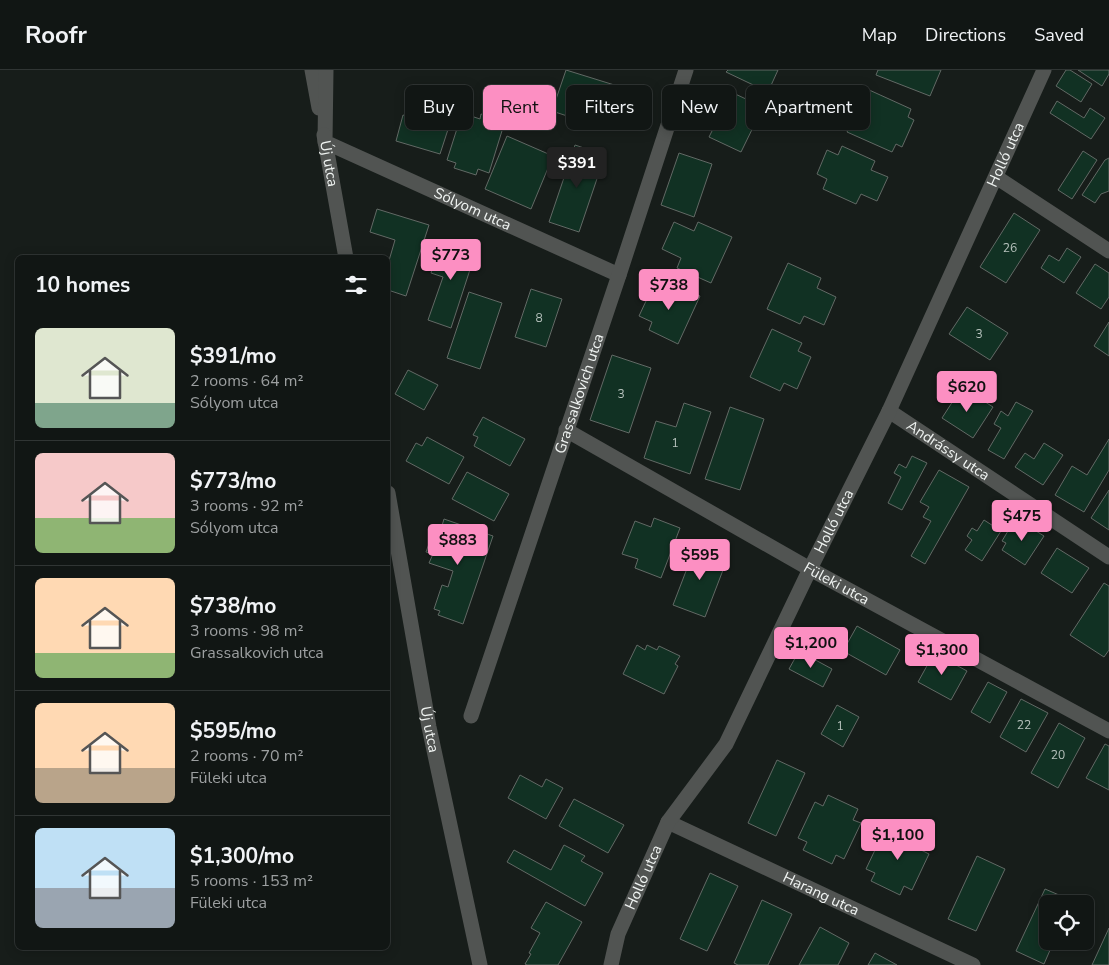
<!DOCTYPE html>
<meta charset="utf-8">
<style>
:root{--surface:#111614;--page:#1e2322;--text:#f1f3f6;--muted:#9c9fa0;--line:#303534;--accent:#fc8fc2}
body{margin:0;font-family:"Nunito Sans",sans-serif;background:var(--page);color:var(--text);height:100vh;display:flex;flex-direction:column;font-size:19px;white-space:nowrap}
*{box-sizing:border-box;margin:0}
p{font-size:16px;color:var(--muted)}
.icon{flex:none;width:28px;height:28px;fill:none;stroke:currentColor;stroke-width:2;stroke-linecap:round;stroke-linejoin:round}
.map{position:relative;flex:1;overflow:hidden}
.details{position:absolute;left:15px;top:185px;width:375px;height:695px;display:flex;flex-direction:column;background:var(--surface);border-radius:8px;box-shadow:0 2px 12px #0003,0 0 0 1px var(--line)}
.details>*{flex:none}
.top-card{position:absolute;left:405px;top:15px;width:475px;height:45px;display:flex;gap:10px}
.tools{position:absolute;left:1039px;top:825px;display:grid;gap:10px}
.tools a{display:grid;place-items:center;width:55px;height:55px;border-radius:8px;background:var(--surface);box-shadow:0 2px 12px #0003,0 0 0 1px var(--line);font-size:25px}
.price{position:absolute;translate:-50% -42px;padding:0 11px;border-radius:5px;background:var(--accent);color:#111;font-size:16px;line-height:32px;filter:drop-shadow(0 1px 2px #0008)}
.price::after{content:'';position:absolute;left:50%;top:30px;width:15px;height:11px;margin-left:-8px;background:inherit;clip-path:polygon(0 0,100% 0,50% 100%)}
.price.active{background:#222;color:#fff}
ul{padding:0;list-style:none}
li{display:flex;align-items:center;gap:15px;height:125px;padding:0 20px}
li+li{border-top:1px solid var(--line)}
li span{display:grid;place-items:center;flex:none;width:140px;height:100px;border-radius:8px;color:#555}
li>.icon{margin-inline-start:auto}
span .icon{width:60px;height:60px;fill:#fffc;stroke-width:1}
li b{font-size:21px}
h2{display:flex;justify-content:space-between;align-items:center;height:60px;padding:0 20px;font-size:21px}
.pill{padding:0 18px;border-radius:8px;background:var(--surface);box-shadow:0 2px 12px #0003,0 0 0 1px var(--line);font-size:18px;line-height:45px}
.pill.active{background:var(--accent);color:#111}
header{display:flex;align-items:center;gap:30px;box-sizing:border-box;height:70px;padding:0 25px;background:var(--surface);border-bottom:1px solid var(--line)}
header strong{font-size:24px}
nav{display:flex;gap:28px;margin-inline-start:auto;font-size:18px}
.map>svg:first-child{display:block}
.building{fill:#113123;stroke:#626965}
.lines{fill:none;stroke-linecap:round;stroke-linejoin:round}
.street{stroke:#515452;stroke-width:15}
.labels{text-anchor:middle;dominant-baseline:central;stroke-width:4;stroke-linejoin:round;paint-order:stroke}
.number-label{font-size:12px;fill:#b8c3be}
.street-label{font-size:15px;fill:#f0f4f2;stroke:#050706}
</style>
<header>
<strong>Roofr</strong>
<nav><a>Map</a><a>Directions</a><a>Saved</a></nav>
</header>
<div class="map">
<svg width="1109" height="895" viewBox="0 0 1109 895">
<rect width="100%" height="100%" fill="#171d1a"/>
<!-- building -->
<path class="building" d="M 566,0 L 624,18 L 610,60 L 552,41 Z
M 728,0 L 778,0 L 768,22 L 726,2 Z
M 878,0 L 941,0 L 930,26 L 876,5 Z
M 1066,0 L 1070,0 L 1092,14 L 1081,32 L 1056,16 Z
M 1078,0 L 1109,0 L 1109,4 L 1102,16 Z
M 867,19 L 911,39 L 908,47 L 914,50 L 902,77 L 896,74 L 892,82 L 847,62 Z
M 731,22 L 763,37 L 741,82 L 709,67 L 713,59 L 701,54 L 715,24 L 727,29 Z
M 423,31 L 454,41 L 440,84 L 396,71 L 403,45 L 417,49 Z
M 1057,31 L 1084,48 L 1090,38 L 1105,48 L 1091,69 L 1050,43 Z
M 462,43 L 480,49 L 481,44 L 505,51 L 489,103 L 478,99 L 476,105 L 454,98 L 456,93 L 447,90 Z
M 507,66 L 553,86 L 531,139 L 485,119 Z
M 575,75 L 605,85 L 579,162 L 549,152 Z
M 842,76 L 875,91 L 871,100 L 888,107 L 877,131 L 861,124 L 856,134 L 823,119 L 827,109 L 817,104 L 827,80 L 838,85 Z
M 1083,81 L 1097,90 L 1072,129 L 1058,120 Z
M 679,83 L 712,94 L 694,147 L 661,135 Z
M 1109,88 L 1109,121 L 1101,124 L 1095,133 L 1082,125 L 1105,90 Z
M 377,139 L 429,155 L 406,226 L 388,220 L 388,194 L 395,170 L 370,162 Z
M 1014,143 L 1040,160 L 1006,213 L 980,197 Z
M 674,152 L 694,161 L 698,152 L 732,167 L 711,213 L 677,198 L 681,188 L 662,179 Z
M 454,171 L 477,178 L 451,258 L 428,250 L 443,207 L 431,203 L 439,178 L 451,182 Z
M 1067,178 L 1081,187 L 1064,213 L 1041,198 L 1049,185 L 1059,191 Z
M 788,193 L 821,208 L 817,218 L 836,227 L 824,255 L 804,246 L 800,254 L 767,239 Z
M 1095,194 L 1109,203 L 1109,227 L 1101,239 L 1076,223 Z
M 670,212 L 700,226 L 678,274 L 649,260 L 652,252 L 639,246 L 654,214 L 667,220 Z
M 531,219 L 562,229 L 546,277 L 515,267 Z
M 469,222 L 502,233 L 480,299 L 447,288 Z
M 967,237 L 1008,263 L 990,290 L 949,264 Z
M 1109,252 L 1109,286 L 1094,276 Z
M 772,259 L 802,273 L 798,281 L 811,287 L 797,319 L 784,313 L 780,321 L 750,307 Z
M 612,285 L 651,298 L 629,363 L 590,350 Z
M 408,300 L 438,315 L 424,340 L 395,324 Z
M 962,317 L 993,337 L 973,368 L 942,348 Z
M 1016,332 L 1033,341 L 1004,389 L 988,380 L 1001,358 L 994,354 L 1001,341 L 1008,346 Z
M 684,333 L 711,342 L 690,404 L 644,388 L 656,351 L 676,357 Z
M 730,337 L 764,349 L 740,420 L 705,409 Z
M 483,347 L 525,369 L 510,396 L 474,376 L 478,367 L 473,365 Z
M 427,367 L 464,387 L 449,414 L 406,391 L 416,373 L 422,376 Z
M 1109,369 L 1109,400 L 1084,442 L 1055,425 L 1072,396 L 1087,405 Z
M 1044,373 L 1063,385 L 1043,415 L 1015,397 L 1025,383 L 1034,389 Z
M 912,386 L 927,393 L 902,440 L 888,433 L 901,407 L 894,403 L 899,394 L 906,398 Z
M 939,400 L 969,417 L 925,494 L 911,486 L 931,451 L 923,447 L 929,437 L 920,432 Z
M 467,402 L 509,424 L 494,451 L 452,429 Z
M 1109,420 L 1109,460 L 1091,448 Z
M 654,448 L 680,458 L 661,508 L 635,498 L 638,489 L 622,484 L 635,451 L 651,457 Z
M 444,449 L 493,466 L 463,554 L 438,545 L 440,541 L 434,539 L 442,515 L 448,517 L 453,501 L 429,493 L 433,484 L 426,482 L 435,457 L 441,459 Z
M 984,450 L 1001,461 L 982,491 L 965,480 L 972,470 L 967,466 L 972,458 L 977,461 Z
M 1020,451 L 1044,466 L 1025,495 L 1002,480 L 1006,473 L 1002,471 L 1011,456 L 1015,459 Z
M 696,475 L 728,487 L 705,547 L 673,535 Z
M 1057,478 L 1089,498 L 1072,523 L 1041,503 Z
M 1104,513 L 1109,516 L 1109,580 L 1104,587 L 1070,565 Z
M 857,556 L 900,580 L 886,605 L 843,581 Z
M 637,575 L 645,580 L 647,575 L 657,580 L 659,576 L 680,586 L 675,594 L 678,596 L 664,624 L 623,604 Z
M 799,581 L 832,599 L 823,617 L 789,599 Z
M 934,583 L 967,601 L 951,630 L 918,612 Z
M 988,612 L 1007,622 L 990,653 L 971,642 Z
M 1021,629 L 1048,643 L 1026,682 L 1000,667 Z
M 837,635 L 859,647 L 843,677 L 821,664 Z
M 1059,653 L 1085,668 L 1058,718 L 1031,703 Z
M 1105,674 L 1109,676 L 1109,720 L 1086,708 Z
M 777,690 L 805,703 L 776,766 L 748,753 Z
M 520,705 L 542,717 L 546,709 L 563,718 L 546,749 L 508,728 Z
M 828,725 L 858,739 L 853,750 L 861,753 L 844,789 L 836,785 L 832,794 L 803,780 L 807,772 L 798,768 L 815,732 L 823,736 Z
M 574,729 L 624,755 L 608,783 L 559,756 Z
M 896,756 L 926,770 L 921,780 L 929,784 L 912,820 L 904,816 L 900,825 L 871,811 L 875,803 L 866,799 L 883,763 L 891,767 Z
M 564,775 L 585,786 L 581,791 L 603,803 L 585,836 L 507,792 L 514,780 L 551,800 Z
M 977,786 L 1005,799 L 976,861 L 948,849 Z
M 710,803 L 738,816 L 707,881 L 680,869 Z
M 1045,819 L 1073,831 L 1072,834 L 1048,834 L 1048,871 L 1054,871 L 1044,894 L 1016,881 Z
M 762,830 L 792,844 L 768,895 L 738,895 L 734,893 Z
M 546,832 L 582,852 L 558,895 L 527,895 L 525,894 L 531,884 L 529,883 L 540,863 L 531,858 Z
M 820,857 L 849,873 L 838,895 L 799,895 Z
M 1109,858 L 1109,895 L 1092,895 Z
M 875,883 L 897,895 L 868,895 Z"/>
<g class="lines">
<!-- street -->
<g class="street">
<path d="M 312,0 L 319,38"/>
<path id="s1" d="M 326,0 L 325,72 L 619,205"/>
<path id="s2" d="M 324,65 L 346,188"/>
<path d="M 996,107 L 1109,181"/>
<path id="s3" d="M 889,341 L 1109,487"/>
<path id="s4" d="M 566,360 L 810,499 L 1109,661"/>
<path id="s5" d="M 388,423 L 429,657 L 480,895"/>
<path id="s6" d="M 471,646 L 619,205 L 686,0"/>
<path id="s7" d="M 668,752 L 973,895"/>
<path id="s8" d="M 611,895 L 618,864 L 668,752 L 726,674 L 810,499 L 889,341 L 1044,0"/>
</g>
</g>
<g class="labels">
<!-- number labels -->
<g class="number-label">
<text x="1010" y="178">26</text>
<text x="539" y="248">8</text>
<text x="979" y="264">3</text>
<text x="621" y="324">3</text>
<text x="675" y="373">1</text>
<text x="1024" y="655">22</text>
<text x="840" y="656">1</text>
<text x="1058" y="685">20</text>
</g>
<!-- street labels -->
<g class="street-label">
<text stroke="none"><textPath href="#s8" startOffset="904">Holló utca</textPath></text>
<text stroke="none"><textPath href="#s2" startOffset="29">Új utca</textPath></text>
<text stroke="none"><textPath href="#s1" startOffset="234">Sólyom utca</textPath></text>
<text stroke="none"><textPath href="#s6" startOffset="340">Grassalkovich utca</textPath></text>
<text stroke="none"><textPath href="#s3" startOffset="71">Andrássy utca</textPath></text>
<text stroke="none"><textPath href="#s8" startOffset="499">Holló utca</textPath></text>
<text stroke="none"><textPath href="#s4" startOffset="311">Füleki utca</textPath></text>
<text stroke="none"><textPath href="#s5" startOffset="240">Új utca</textPath></text>
<text stroke="none"><textPath href="#s8" startOffset="94">Holló utca</textPath></text>
<text stroke="none"><textPath href="#s7" startOffset="169">Harang utca</textPath></text>
</g>
</g>
</svg>
<div class="tools">
<a><svg class="icon" aria-label="locate" viewBox="0 0 24 24"><circle cx="12" cy="12" r="6"/><path d="M12 2v4M12 18v4M2 12h4M18 12h4"/></svg></a>
</div>
<b class="price active" style="left:577px;top:119px">$391</b>
<b class="price" style="left:451px;top:211px">$773</b>
<b class="price" style="left:669px;top:241px">$738</b>
<b class="price" style="left:967px;top:343px">$620</b>
<b class="price" style="left:1022px;top:472px">$475</b>
<b class="price" style="left:458px;top:496px">$883</b>
<b class="price" style="left:700px;top:511px">$595</b>
<b class="price" style="left:811px;top:599px">$1,200</b>
<b class="price" style="left:942px;top:606px">$1,300</b>
<b class="price" style="left:898px;top:791px">$1,100</b>
<div class="top-card">
<a class="pill">Buy</a>
<a class="pill active">Rent</a>
<a class="pill">Filters</a>
<a class="pill">New</a>
<a class="pill">Apartment</a>
</div>
<section class="details">
<h2>10 homes<svg class="icon" aria-label="filters" viewBox="0 0 24 24"><path d="M4 7h16M4 17h16"/><circle cx="9" cy="7" r="2"/><circle cx="15" cy="17" r="2"/></svg></h2>
<ul>
<li><span style="background:linear-gradient(#dfe7d0 75%,#7fa58c 0)"><svg class="icon" aria-label="home" viewBox="0 0 24 24"><path d="M3 11l9-7 9 7M6 9v11h12V9"/></svg></span><div><b>$391/mo</b><p>2 rooms · 64 m²</p><p>Sólyom utca</p></div></li>
<li><span style="background:linear-gradient(#f6c9c9 65%,#8fb573 0)"><svg class="icon" aria-label="home" viewBox="0 0 24 24"><path d="M3 11l9-7 9 7M6 9v11h12V9"/></svg></span><div><b>$773/mo</b><p>3 rooms · 92 m²</p><p>Sólyom utca</p></div></li>
<li><span style="background:linear-gradient(#ffd9b3 75%,#8fb573 0)"><svg class="icon" aria-label="home" viewBox="0 0 24 24"><path d="M3 11l9-7 9 7M6 9v11h12V9"/></svg></span><div><b>$738/mo</b><p>3 rooms · 98 m²</p><p>Grassalkovich utca</p></div></li>
<li><span style="background:linear-gradient(#ffd9b3 65%,#b9a48a 0)"><svg class="icon" aria-label="home" viewBox="0 0 24 24"><path d="M3 11l9-7 9 7M6 9v11h12V9"/></svg></span><div><b>$595/mo</b><p>2 rooms · 70 m²</p><p>Füleki utca</p></div></li>
<li><span style="background:linear-gradient(#bfe0f5 60%,#9aa5b1 0)"><svg class="icon" aria-label="home" viewBox="0 0 24 24"><path d="M3 11l9-7 9 7M6 9v11h12V9"/></svg></span><div><b>$1,300/mo</b><p>5 rooms · 153 m²</p><p>Füleki utca</p></div></li>
</ul>
</section>
</div>
